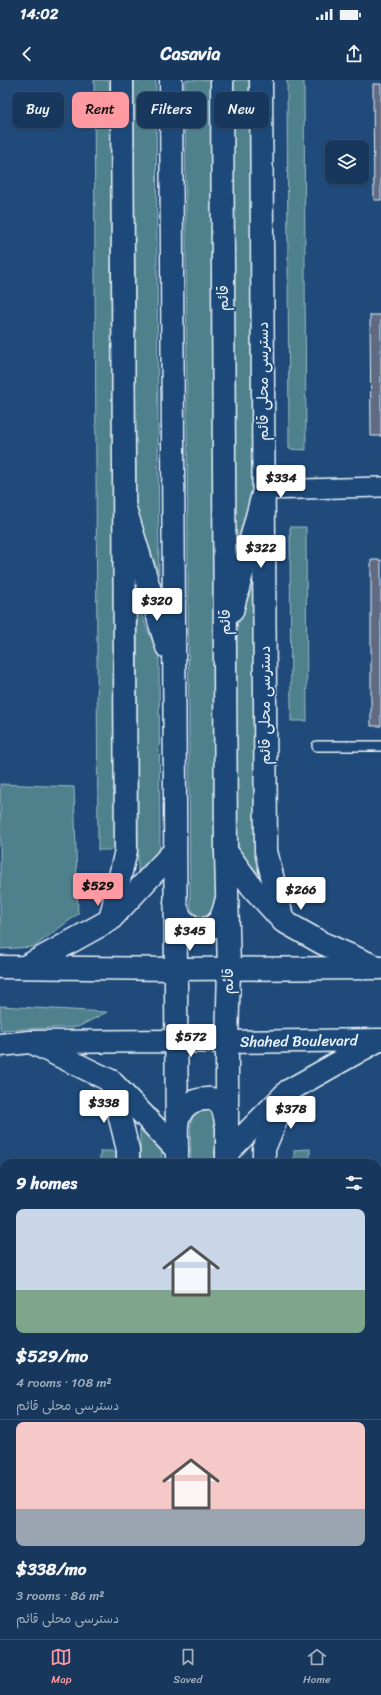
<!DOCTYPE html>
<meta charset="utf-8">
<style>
:root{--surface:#17385c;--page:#203f62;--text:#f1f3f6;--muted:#9eacbb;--line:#365272;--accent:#ff9aa2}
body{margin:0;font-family:Sriracha,"Playpen Sans Arabic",sans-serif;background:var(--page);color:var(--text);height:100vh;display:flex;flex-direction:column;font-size:15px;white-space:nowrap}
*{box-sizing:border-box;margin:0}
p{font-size:13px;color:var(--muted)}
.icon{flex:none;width:22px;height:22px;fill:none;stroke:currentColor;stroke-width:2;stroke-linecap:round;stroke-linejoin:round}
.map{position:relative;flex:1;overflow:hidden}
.details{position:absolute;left:0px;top:1079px;width:381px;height:480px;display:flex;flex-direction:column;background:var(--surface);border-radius:12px 12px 0 0;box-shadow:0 1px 3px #0004,0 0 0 1px var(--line)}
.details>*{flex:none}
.top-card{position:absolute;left:12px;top:12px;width:357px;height:36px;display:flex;gap:8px}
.fabs{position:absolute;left:325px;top:60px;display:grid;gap:8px}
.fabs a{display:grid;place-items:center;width:44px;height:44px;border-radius:8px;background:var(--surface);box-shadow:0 1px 3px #0004,0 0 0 1px var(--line);font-size:20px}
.price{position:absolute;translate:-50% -34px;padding:0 9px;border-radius:4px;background:#fff;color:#222;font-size:13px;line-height:26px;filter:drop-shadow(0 1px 2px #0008)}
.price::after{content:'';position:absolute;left:50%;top:24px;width:12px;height:9px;margin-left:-6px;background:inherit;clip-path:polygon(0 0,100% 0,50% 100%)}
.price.selected{background:var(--accent);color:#111}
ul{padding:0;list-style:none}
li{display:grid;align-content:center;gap:8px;height:212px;padding:0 16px}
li+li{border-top:1px solid var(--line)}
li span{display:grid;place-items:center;height:124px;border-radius:8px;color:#555}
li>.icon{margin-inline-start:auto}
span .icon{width:72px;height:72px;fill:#fffc;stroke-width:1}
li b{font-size:17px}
h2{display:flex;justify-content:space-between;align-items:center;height:48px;padding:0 16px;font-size:17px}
.pill{padding:0 14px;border-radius:8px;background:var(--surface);box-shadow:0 1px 3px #0004,0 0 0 1px var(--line);font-size:14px;line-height:36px}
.pill.selected{background:var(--accent);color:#111}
.status{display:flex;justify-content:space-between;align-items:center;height:28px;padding:0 20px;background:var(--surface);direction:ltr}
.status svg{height:11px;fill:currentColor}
header{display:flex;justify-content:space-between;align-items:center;height:52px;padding:0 16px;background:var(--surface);font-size:18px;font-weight:700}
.tab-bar{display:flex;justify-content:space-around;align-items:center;height:56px;border-top:1px solid var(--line);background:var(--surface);font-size:11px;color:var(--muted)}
.tab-bar a{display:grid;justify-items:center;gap:2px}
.tab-bar .selected{color:var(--accent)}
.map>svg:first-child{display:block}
.green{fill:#50818d;stroke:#9cb9c2}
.building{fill:#616b82;stroke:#e8f1f8}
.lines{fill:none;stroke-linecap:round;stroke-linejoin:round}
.service-casing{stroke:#e8f1f8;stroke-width:12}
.minor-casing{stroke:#e8f1f8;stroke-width:22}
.tertiary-casing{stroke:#e8f1f8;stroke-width:25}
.secondary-casing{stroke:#e8f1f8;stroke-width:25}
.service{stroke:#1f4a7a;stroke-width:9}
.minor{stroke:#1f4a7a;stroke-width:19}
.tertiary{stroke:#1f4a7a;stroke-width:22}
.secondary{stroke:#1f4a7a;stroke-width:22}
.labels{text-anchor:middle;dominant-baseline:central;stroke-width:3.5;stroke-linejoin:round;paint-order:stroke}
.street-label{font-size:15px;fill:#e8f1f8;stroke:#1f4a7a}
</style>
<div class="status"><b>14:02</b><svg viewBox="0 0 49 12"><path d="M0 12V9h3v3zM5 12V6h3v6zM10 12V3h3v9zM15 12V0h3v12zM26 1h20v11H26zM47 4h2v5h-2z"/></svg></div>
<header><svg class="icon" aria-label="back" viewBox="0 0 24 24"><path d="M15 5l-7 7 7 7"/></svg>Casavia<svg class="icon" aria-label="share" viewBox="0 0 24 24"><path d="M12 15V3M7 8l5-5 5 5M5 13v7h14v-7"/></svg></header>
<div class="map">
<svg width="381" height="1559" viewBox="0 0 381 1559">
<rect width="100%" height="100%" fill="#1f4a7a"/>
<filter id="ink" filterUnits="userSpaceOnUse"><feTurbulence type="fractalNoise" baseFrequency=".025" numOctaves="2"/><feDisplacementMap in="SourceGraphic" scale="8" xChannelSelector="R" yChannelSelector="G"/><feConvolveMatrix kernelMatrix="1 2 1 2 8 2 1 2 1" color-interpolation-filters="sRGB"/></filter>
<g filter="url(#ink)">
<!-- green -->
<path class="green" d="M 94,0 L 110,0 L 115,770 L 98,770 Z
M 134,0 L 156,0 L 159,494 L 136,430 Z
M 185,0 L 213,0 L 217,824 L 210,836 C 199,839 193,835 190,824 Z
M 233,0 L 255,0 L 257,410 L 235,464 Z
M 287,0 L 304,0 L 306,370 L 289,369 Z
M 290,447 L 306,447 L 307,641 L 291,641 Z
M 258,493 L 259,794 L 237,770 L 236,549 Z
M 137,523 L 159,578 L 160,769 L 138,793 Z
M 0,704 L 74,707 L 78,834 L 34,867 L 0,869 Z
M 0,926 L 107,932 L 78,947 L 0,950 Z
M 205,1029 L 211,1031 L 217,1036 L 219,1083 L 191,1083 C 191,1072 188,1043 194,1035 C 197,1031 200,1030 205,1029 Z
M 140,1048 L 162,1071 L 162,1083 L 140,1083 Z
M 310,1069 L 310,1083 L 294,1083 L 294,1070 Z
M 100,1071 L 116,1071 L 117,1083 L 100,1083 Z
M 0,1095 L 4,1095 L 4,1555 L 78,1555 L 78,1559 L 0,1559 Z"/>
<!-- building -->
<path class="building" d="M 373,4 L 381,4 L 381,120 L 374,120 Z
M 370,235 L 381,235 L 381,356 L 371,356 Z
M 371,480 L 381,480 L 381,646 L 371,646 Z
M 381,1084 L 381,1150 L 377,1150 L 377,1085 Z"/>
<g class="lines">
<defs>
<path id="service" d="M 317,666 L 381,666"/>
<path id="minor" d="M 264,410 L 381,407
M 377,1178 L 381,1178"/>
<path id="tertiary" d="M 261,0 L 266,771 L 283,841
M 110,840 L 126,770 L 122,0
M 111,1001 L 128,1070 L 128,1083
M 264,1083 L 264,1069 L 288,1011
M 270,1555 L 270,1559
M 130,1559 L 130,1555"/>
<g id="secondary">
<path d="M 171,0 L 177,1083"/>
<path d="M 222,0 L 226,771 L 229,889 L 227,962 L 227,1083"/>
<path d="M 125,428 L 167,567"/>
<path d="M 232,531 L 264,410"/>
<path d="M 226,771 L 252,807 L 283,841 L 322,863 L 372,885"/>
<path d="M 175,822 C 177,828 178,834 182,839 C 191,849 209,853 218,842 C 223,836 224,830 226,822"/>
<path d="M 0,887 L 176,889 L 381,888"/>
<path d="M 25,887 L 110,840 L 175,770"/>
<path d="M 35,964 L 111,1001 L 177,1070"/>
<path id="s1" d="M 0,965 L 30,962 L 176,961 L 227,962 L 381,960"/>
<path d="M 177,1045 C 179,1029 190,1019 207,1019 C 210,1018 216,1020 218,1022 C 224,1027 225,1036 226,1043"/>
<path d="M 227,1073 L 288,1011 L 377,961"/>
<path d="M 173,1555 L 174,1559"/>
<path d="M 235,1559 L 236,1555"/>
</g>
</defs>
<!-- service casing -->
<use href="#service" class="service-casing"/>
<!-- minor casing -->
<use href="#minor" class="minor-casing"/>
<!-- tertiary casing -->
<use href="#tertiary" class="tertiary-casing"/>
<!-- secondary casing -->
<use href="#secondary" class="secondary-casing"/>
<!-- service -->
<use href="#service" class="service"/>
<!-- minor -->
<use href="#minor" class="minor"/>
<!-- tertiary -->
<use href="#tertiary" class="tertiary"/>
<!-- secondary -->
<use href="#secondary" class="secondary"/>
</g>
</g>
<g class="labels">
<!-- street labels -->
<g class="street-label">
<text transform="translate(223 218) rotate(-90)">قائم</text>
<text transform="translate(263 301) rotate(-90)">دسترسی محلی قائم</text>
<text transform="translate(225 542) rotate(-90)">قائم</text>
<text transform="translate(265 625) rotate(-90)">دسترسی محلی قائم</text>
<text transform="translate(228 901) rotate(-89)">قائم</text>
<text stroke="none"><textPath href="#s1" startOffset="299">Shahed Boulevard</textPath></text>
</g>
</g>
</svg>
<div class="fabs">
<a><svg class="icon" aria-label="layers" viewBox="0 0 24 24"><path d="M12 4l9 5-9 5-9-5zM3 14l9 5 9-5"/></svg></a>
</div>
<b class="price" style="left:281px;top:419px">$334</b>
<b class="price" style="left:261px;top:489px">$322</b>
<b class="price" style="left:157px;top:542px">$320</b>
<b class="price selected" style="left:98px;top:827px">$529</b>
<b class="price" style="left:301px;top:831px">$266</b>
<b class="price" style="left:190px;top:872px">$345</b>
<b class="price" style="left:191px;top:978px">$572</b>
<b class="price" style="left:104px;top:1044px">$338</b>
<b class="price" style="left:291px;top:1050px">$378</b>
<div class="top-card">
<a class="pill">Buy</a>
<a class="pill selected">Rent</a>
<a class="pill">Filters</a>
<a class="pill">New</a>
</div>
<section class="details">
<h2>9 homes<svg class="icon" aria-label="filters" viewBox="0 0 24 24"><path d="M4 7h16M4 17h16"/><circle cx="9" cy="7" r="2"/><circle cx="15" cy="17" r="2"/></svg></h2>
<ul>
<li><span style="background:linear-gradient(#c9d6e8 65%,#7fa58c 0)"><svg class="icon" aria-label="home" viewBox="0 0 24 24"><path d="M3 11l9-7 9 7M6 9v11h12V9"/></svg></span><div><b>$529/mo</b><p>4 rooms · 108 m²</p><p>دسترسی محلی قائم</p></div></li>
<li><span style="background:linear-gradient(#f6c9c9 70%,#9aa5b1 0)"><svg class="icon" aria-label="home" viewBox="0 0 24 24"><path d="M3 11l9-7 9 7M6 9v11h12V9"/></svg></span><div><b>$338/mo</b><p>3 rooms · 86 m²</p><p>دسترسی محلی قائم</p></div></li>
</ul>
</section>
</div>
<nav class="tab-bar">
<a class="selected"><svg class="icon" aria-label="map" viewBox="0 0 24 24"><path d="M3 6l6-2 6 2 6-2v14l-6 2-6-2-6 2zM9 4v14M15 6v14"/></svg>Map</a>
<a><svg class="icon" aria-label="saved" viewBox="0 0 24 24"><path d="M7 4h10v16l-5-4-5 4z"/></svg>Saved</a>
<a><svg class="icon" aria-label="home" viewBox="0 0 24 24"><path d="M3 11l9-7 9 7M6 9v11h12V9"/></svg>Home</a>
</nav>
